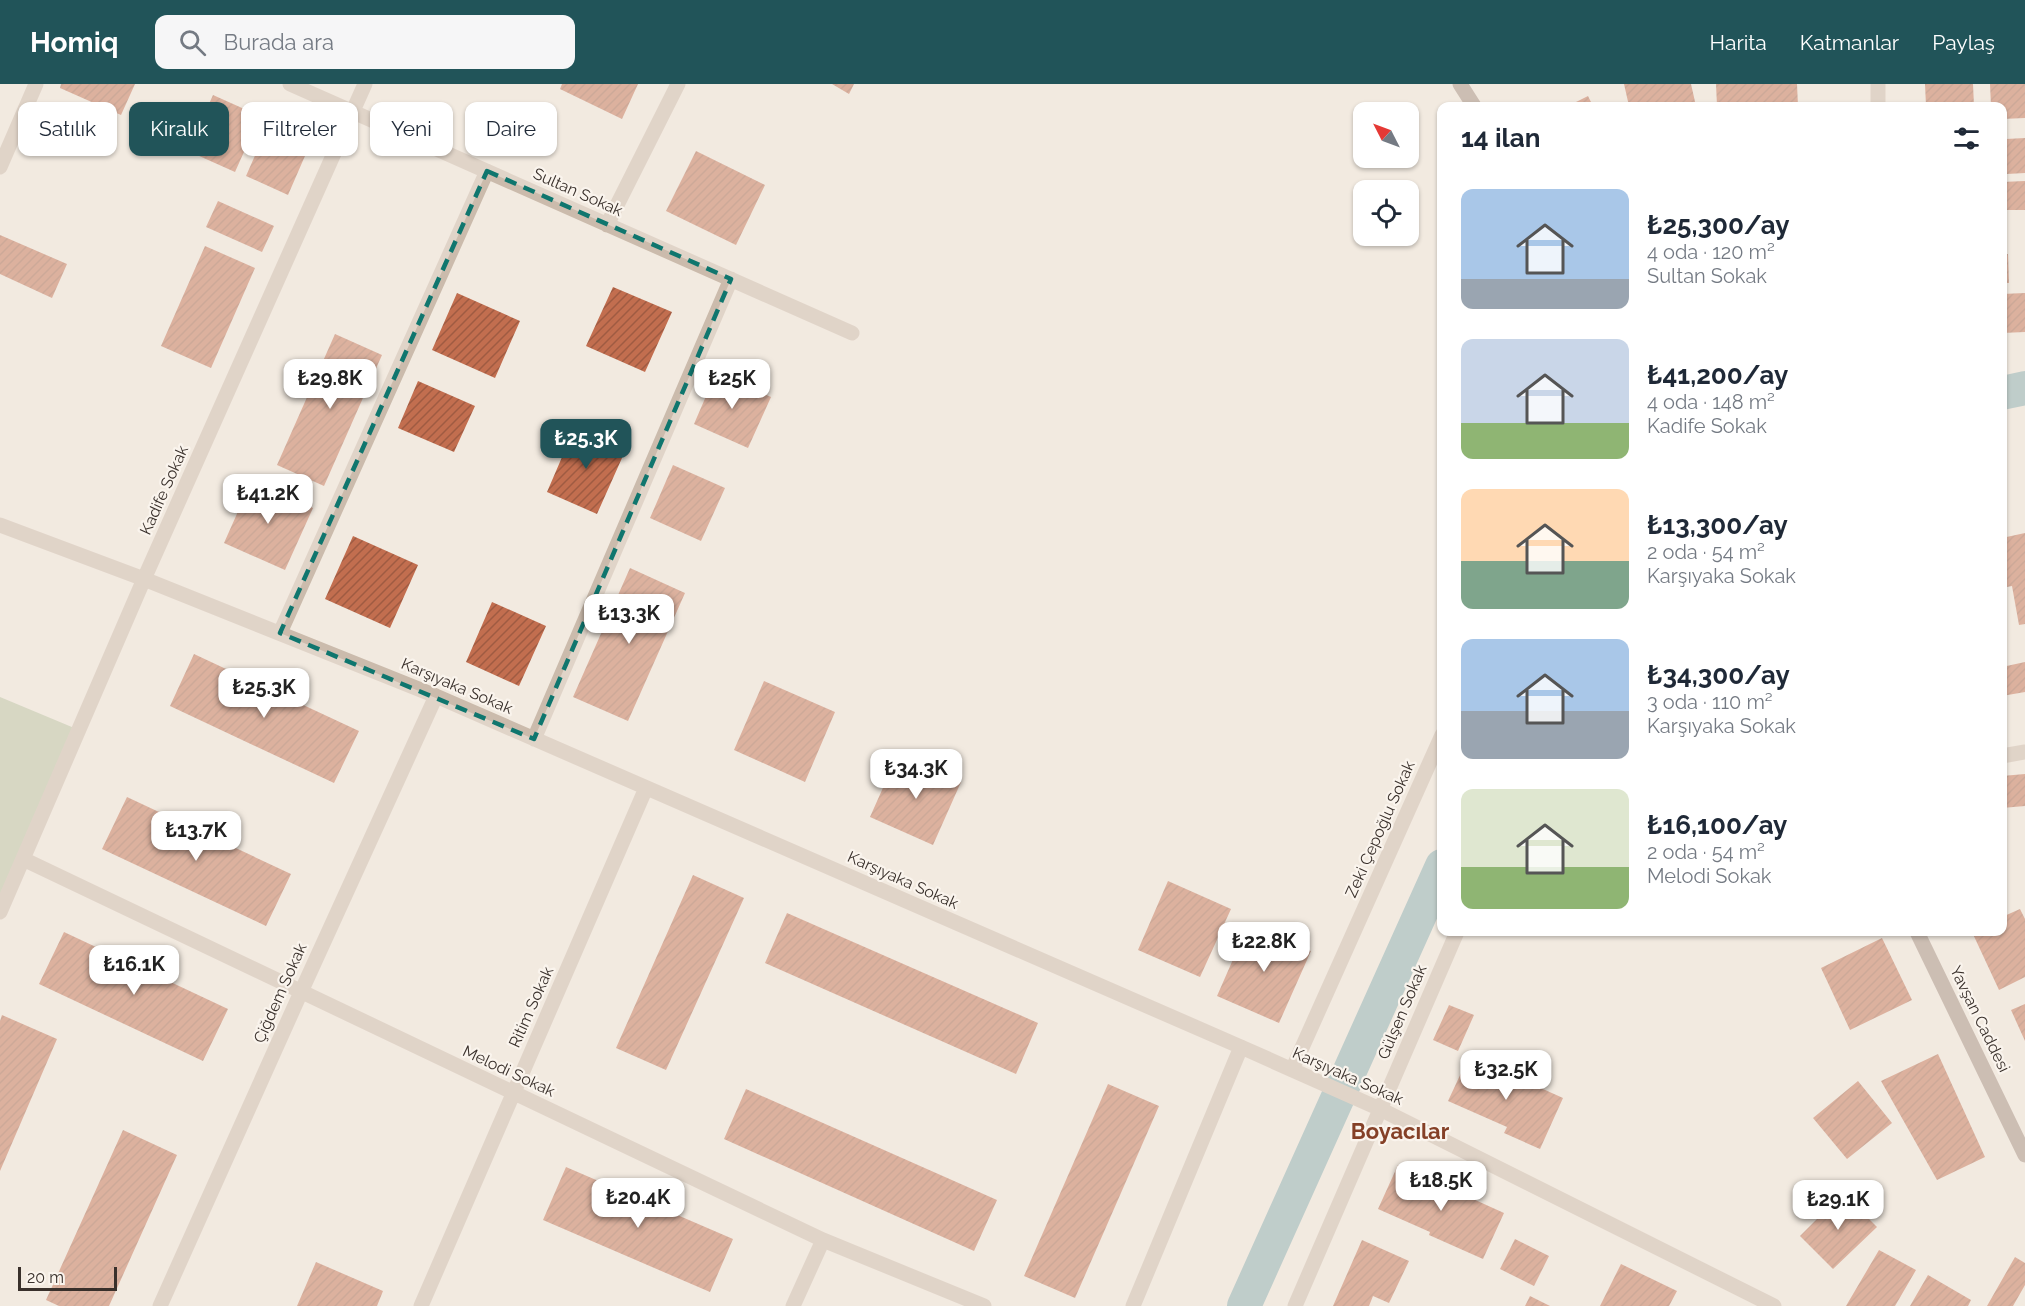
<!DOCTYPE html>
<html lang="tr">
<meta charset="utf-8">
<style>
:root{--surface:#fff;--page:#f6f6f7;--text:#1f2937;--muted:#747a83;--accent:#215459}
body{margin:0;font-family:Raleway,sans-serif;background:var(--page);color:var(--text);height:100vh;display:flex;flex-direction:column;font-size:22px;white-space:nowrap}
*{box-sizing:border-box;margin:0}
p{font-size:20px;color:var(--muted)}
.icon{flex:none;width:33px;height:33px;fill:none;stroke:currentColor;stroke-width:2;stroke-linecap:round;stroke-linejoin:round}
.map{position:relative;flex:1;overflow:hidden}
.side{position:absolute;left:1437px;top:18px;width:570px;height:834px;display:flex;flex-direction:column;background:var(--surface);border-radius:12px;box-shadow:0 2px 4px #0004}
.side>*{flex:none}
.top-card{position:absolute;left:18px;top:18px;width:570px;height:54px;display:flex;gap:12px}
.needle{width:39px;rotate:312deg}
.tools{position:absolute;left:1353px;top:18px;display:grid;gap:12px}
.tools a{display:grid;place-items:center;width:66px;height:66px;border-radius:12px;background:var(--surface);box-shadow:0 2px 4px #0004;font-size:30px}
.scale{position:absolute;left:18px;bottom:15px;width:99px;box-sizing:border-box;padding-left:6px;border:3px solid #39302b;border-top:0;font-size:16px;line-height:21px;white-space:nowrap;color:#39302b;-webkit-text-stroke:4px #faf4ed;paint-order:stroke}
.price{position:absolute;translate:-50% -51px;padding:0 14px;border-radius:12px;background:#fff;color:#222;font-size:20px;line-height:39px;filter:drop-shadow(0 2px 3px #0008)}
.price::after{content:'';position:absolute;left:50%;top:36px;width:18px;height:14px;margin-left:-9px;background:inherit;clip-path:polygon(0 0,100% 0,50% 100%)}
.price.selected{background:var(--accent);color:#fff}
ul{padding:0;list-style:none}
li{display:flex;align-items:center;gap:18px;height:150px;padding:0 24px}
li span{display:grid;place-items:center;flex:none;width:168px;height:120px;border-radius:12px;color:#555}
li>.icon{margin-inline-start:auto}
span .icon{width:72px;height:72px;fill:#fffc;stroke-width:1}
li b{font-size:26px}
h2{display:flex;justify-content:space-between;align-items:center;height:72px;padding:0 24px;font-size:26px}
.chip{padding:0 21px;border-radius:12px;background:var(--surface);box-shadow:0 2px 4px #0004;font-size:21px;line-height:54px}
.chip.selected{background:var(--accent);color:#fff}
header{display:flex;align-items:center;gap:36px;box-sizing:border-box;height:84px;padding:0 30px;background:var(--accent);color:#fff}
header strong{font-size:28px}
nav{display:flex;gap:33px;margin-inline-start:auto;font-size:21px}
.search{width:420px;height:54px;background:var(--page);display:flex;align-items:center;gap:15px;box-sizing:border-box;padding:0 21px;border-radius:12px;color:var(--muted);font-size:22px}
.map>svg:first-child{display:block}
.green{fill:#b5c1a0}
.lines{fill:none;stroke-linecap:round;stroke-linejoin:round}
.canal{stroke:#80abaf;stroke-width:34}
.building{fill:url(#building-hatch)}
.lane{stroke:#cbbbac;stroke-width:15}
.street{stroke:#cbbbac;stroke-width:15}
.secondary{stroke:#9e8a7d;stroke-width:15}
.marked{fill:none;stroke:#0f766e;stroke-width:4.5;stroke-dasharray:12 8;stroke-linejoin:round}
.labels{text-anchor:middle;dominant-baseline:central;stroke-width:4.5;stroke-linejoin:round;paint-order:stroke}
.street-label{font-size:16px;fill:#39302b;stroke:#faf4ed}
.district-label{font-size:22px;font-weight:bold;fill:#854027;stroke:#faf4ed}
</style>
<header>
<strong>Homiq</strong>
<div class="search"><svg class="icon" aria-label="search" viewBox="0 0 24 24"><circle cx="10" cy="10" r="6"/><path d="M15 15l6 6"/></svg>Burada ara</div>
<nav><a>Harita</a><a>Katmanlar</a><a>Paylaş</a></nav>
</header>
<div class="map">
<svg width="2025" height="1222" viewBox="0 0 2025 1222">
<defs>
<pattern id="building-hatch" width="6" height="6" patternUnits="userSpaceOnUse" patternTransform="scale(1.5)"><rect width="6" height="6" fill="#c26e4f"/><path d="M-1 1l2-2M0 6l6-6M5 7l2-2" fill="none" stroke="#9f5b42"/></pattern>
</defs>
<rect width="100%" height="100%" fill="#f2eae0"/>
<!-- green -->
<path class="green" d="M 0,613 L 79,646 L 0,828 Z"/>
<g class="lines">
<!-- canal -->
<path class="canal" d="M 2002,309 L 2025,304
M 1244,1222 L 1442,782"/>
</g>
<!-- building -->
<path class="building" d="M 61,0 L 135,0 L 121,31 L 60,4 Z
M 562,0 L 638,0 L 622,35 L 560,5 Z
M 832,0 L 854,0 L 849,10 Z
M 1624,0 L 1691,0 L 1696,22 L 1629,22 Z
M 1716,0 L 1797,0 L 1798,22 L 1717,22 Z
M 1925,0 L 1973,0 L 1974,22 L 1926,22 Z
M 1990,0 L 2025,0 L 2025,34 L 2002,35 L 2002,22 L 1991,22 Z
M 213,11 L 260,32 L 235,88 L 188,67 Z
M 1588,12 L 1593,22 L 1568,22 Z
M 276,24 L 318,42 L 288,111 L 246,92 Z
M 2025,54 L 2025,89 L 2007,90 L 2006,55 Z
M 696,67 L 765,101 L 736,161 L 666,127 Z
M 2025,97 L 2025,126 L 2002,126 L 2002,98 Z
M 218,117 L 274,142 L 262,168 L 206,143 Z
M 0,151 L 67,180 L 52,214 L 0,190 Z
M 205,162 L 255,184 L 211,284 L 161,262 Z
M 2002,170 L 2008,170 L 2009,199 L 2002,199 Z
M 613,203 L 672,228 L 645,288 L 586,262 Z
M 457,209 L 520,237 L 495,294 L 432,266 Z
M 2025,209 L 2025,248 L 2002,249 L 2002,210 Z
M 335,250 L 382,271 L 324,402 L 277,381 Z
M 716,289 L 771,313 L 748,364 L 694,340 Z
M 418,297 L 475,322 L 454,368 L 398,344 Z
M 575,343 L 626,365 L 597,430 L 547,408 Z
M 673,381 L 725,404 L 701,457 L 650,434 Z
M 252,396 L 313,424 L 285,486 L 224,459 Z
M 2025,449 L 2025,540 L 2019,541 L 2012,502 L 2002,504 L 2002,454 Z
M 353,452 L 418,481 L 390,544 L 325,515 Z
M 630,484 L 685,509 L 628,637 L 573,613 Z
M 492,518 L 546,542 L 519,602 L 466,578 Z
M 194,570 L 359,647 L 334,699 L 170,622 Z
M 2025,578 L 2025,608 L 2002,612 L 2002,583 Z
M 764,597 L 835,628 L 805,698 L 734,666 Z
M 898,670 L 961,698 L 933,761 L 870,733 Z
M 2025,690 L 2025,722 L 2002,724 L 2002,692 Z
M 127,713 L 291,790 L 266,842 L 102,765 Z
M 693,791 L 744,814 L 666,986 L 616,964 Z
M 1168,797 L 1231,825 L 1200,893 L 1138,866 Z
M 2020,825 L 2025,835 L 2025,893 L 1999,906 L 1972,848 L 2002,848 L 2002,833 Z
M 787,829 L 1038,939 L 1016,990 L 765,879 Z
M 1249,839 L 1311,867 L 1279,939 L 1217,912 Z
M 64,848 L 228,925 L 203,977 L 39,900 Z
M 1882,854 L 1912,916 L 1850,946 L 1821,884 Z
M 2025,920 L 2025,957 L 2011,926 Z
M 1449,921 L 1474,931 L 1458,967 L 1433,956 Z
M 2,931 L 57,955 L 0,1087 L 0,937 Z
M 1938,970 L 1985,1073 L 1937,1096 L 1881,997 Z
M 1469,972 L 1563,1014 L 1540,1065 L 1504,1049 L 1507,1043 L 1448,1017 Z
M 1858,997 L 1892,1039 L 1847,1075 L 1813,1034 Z
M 1108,1000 L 1159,1022 L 1075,1214 L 1024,1192 Z
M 746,1005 L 997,1116 L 974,1167 L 724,1055 Z
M 123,1046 L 177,1071 L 109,1222 L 59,1222 L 46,1216 Z
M 1398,1081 L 1504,1129 L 1483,1175 L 1429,1151 L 1430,1148 L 1378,1125 Z
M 566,1083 L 733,1155 L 710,1208 L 543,1136 Z
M 1843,1109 L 1877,1143 L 1833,1185 L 1800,1152 Z
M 1515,1155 L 1549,1172 L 1534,1202 L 1500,1185 Z
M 1362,1156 L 1409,1177 L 1389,1219 L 1373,1212 L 1369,1222 L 1333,1222 Z
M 1879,1166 L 1916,1186 L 1895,1222 L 1846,1222 Z
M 2015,1173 L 2025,1179 L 2025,1201 L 2013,1222 L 1987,1222 Z
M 316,1178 L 383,1207 L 377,1222 L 297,1222 Z
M 1621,1180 L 1677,1207 L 1669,1222 L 1600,1222 Z
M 1928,1191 L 1971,1216 L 1968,1222 L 1910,1222 Z
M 1530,1212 L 1550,1222 L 1525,1222 Z"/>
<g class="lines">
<!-- lane -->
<path class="lane" d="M 2002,672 L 2025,668"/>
<!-- street -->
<path class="street" d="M 290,0 L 852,249
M 1878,0 L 1878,22
M 0,83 L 36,0
M 607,141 L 678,0
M 0,441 L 144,495 L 436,612 L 1241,963 L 1380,1025 L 1774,1222
M 280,549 L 487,87
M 534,655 L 731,195
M 23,775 L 823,1156 L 984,1222
M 0,828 L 144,495 L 365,0
M 1292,986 L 1442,651
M 160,1222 L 301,908 L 436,612
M 421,1222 L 646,704
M 793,1222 L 823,1156
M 1133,1222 L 1241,963
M 1295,1222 L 1457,848"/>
<!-- secondary -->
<path class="secondary" d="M 1460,0 L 1474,22
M 1917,848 L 2025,1071"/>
</g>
<!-- marked area -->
<path d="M0 0H2025V1222H0ZM 487,87 L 731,195 L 534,655 L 280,549 Z" fill="#f2eae0" fill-opacity=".55" fill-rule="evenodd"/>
<path class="marked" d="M 487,87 L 731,195 L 534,655 L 280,549 Z"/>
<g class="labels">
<!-- street labels -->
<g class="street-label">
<text transform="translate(578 108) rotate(24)">Sultan Sokak</text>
<text transform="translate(164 406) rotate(-66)">Kadife Sokak</text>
<text transform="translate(457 602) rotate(23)">Karşıyaka Sokak</text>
<text transform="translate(1380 745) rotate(-66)">Zeki Çepoğlu Sokak</text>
<text transform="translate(903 796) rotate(24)">Karşıyaka Sokak</text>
<text transform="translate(280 909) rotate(-66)">Çiğdem Sokak</text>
<text transform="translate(531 923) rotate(-66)">Ritim Sokak</text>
<text transform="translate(1402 928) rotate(-67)">Gülşen Sokak</text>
<text transform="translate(1980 935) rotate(64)">Yavşan Caddesi</text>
<text transform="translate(509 987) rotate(25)">Melodi Sokak</text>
<text transform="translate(1348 992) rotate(24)">Karşıyaka Sokak</text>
</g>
<!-- district labels -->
<g class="district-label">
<text x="1400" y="1047">Boyacılar</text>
</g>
</g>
</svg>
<div class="tools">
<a><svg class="needle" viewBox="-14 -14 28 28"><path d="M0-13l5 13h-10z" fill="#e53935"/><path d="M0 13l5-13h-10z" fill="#747a83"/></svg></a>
<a><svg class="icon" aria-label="locate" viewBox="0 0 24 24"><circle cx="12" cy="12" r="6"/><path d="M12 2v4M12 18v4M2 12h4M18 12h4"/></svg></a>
</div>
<div class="scale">20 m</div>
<b class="price" style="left:330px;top:326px">₺29.8K</b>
<b class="price" style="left:732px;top:326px">₺25K</b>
<b class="price selected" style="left:586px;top:386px">₺25.3K</b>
<b class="price" style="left:268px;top:441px">₺41.2K</b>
<b class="price" style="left:629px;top:561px">₺13.3K</b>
<b class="price" style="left:264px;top:635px">₺25.3K</b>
<b class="price" style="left:916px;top:716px">₺34.3K</b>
<b class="price" style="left:196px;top:778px">₺13.7K</b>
<b class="price" style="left:1264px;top:889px">₺22.8K</b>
<b class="price" style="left:134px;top:912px">₺16.1K</b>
<b class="price" style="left:1506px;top:1017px">₺32.5K</b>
<b class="price" style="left:1441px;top:1128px">₺18.5K</b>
<b class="price" style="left:638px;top:1145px">₺20.4K</b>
<b class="price" style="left:1838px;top:1147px">₺29.1K</b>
<div class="top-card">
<a class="chip">Satılık</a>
<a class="chip selected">Kiralık</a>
<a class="chip">Filtreler</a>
<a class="chip">Yeni</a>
<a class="chip">Daire</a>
</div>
<section class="side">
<h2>14 ilan<svg class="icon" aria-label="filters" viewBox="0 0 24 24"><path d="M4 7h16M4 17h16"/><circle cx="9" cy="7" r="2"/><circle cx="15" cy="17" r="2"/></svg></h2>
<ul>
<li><span style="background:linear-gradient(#a9c7e8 75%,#9aa5b1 0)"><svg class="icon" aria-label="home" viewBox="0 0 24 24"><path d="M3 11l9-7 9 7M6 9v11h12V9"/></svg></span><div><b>₺25,300/ay</b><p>4 oda · 120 m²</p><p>Sultan Sokak</p></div></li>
<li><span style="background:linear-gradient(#c9d6e8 70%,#8fb573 0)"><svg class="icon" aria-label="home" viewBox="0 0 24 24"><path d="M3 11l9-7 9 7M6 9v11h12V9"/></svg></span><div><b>₺41,200/ay</b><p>4 oda · 148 m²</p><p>Kadife Sokak</p></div></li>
<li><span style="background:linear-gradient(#ffd9b3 60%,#7fa58c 0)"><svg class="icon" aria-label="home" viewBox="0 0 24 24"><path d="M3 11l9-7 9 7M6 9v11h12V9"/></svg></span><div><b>₺13,300/ay</b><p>2 oda · 54 m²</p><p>Karşıyaka Sokak</p></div></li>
<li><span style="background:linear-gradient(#a9c7e8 60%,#9aa5b1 0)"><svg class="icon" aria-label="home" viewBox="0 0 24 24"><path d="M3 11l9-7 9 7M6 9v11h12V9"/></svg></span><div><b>₺34,300/ay</b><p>3 oda · 110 m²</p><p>Karşıyaka Sokak</p></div></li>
<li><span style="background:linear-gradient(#dfe7d0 65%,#8fb573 0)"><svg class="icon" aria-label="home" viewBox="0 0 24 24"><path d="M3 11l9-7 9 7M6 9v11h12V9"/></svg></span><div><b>₺16,100/ay</b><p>2 oda · 54 m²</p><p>Melodi Sokak</p></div></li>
</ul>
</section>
</div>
